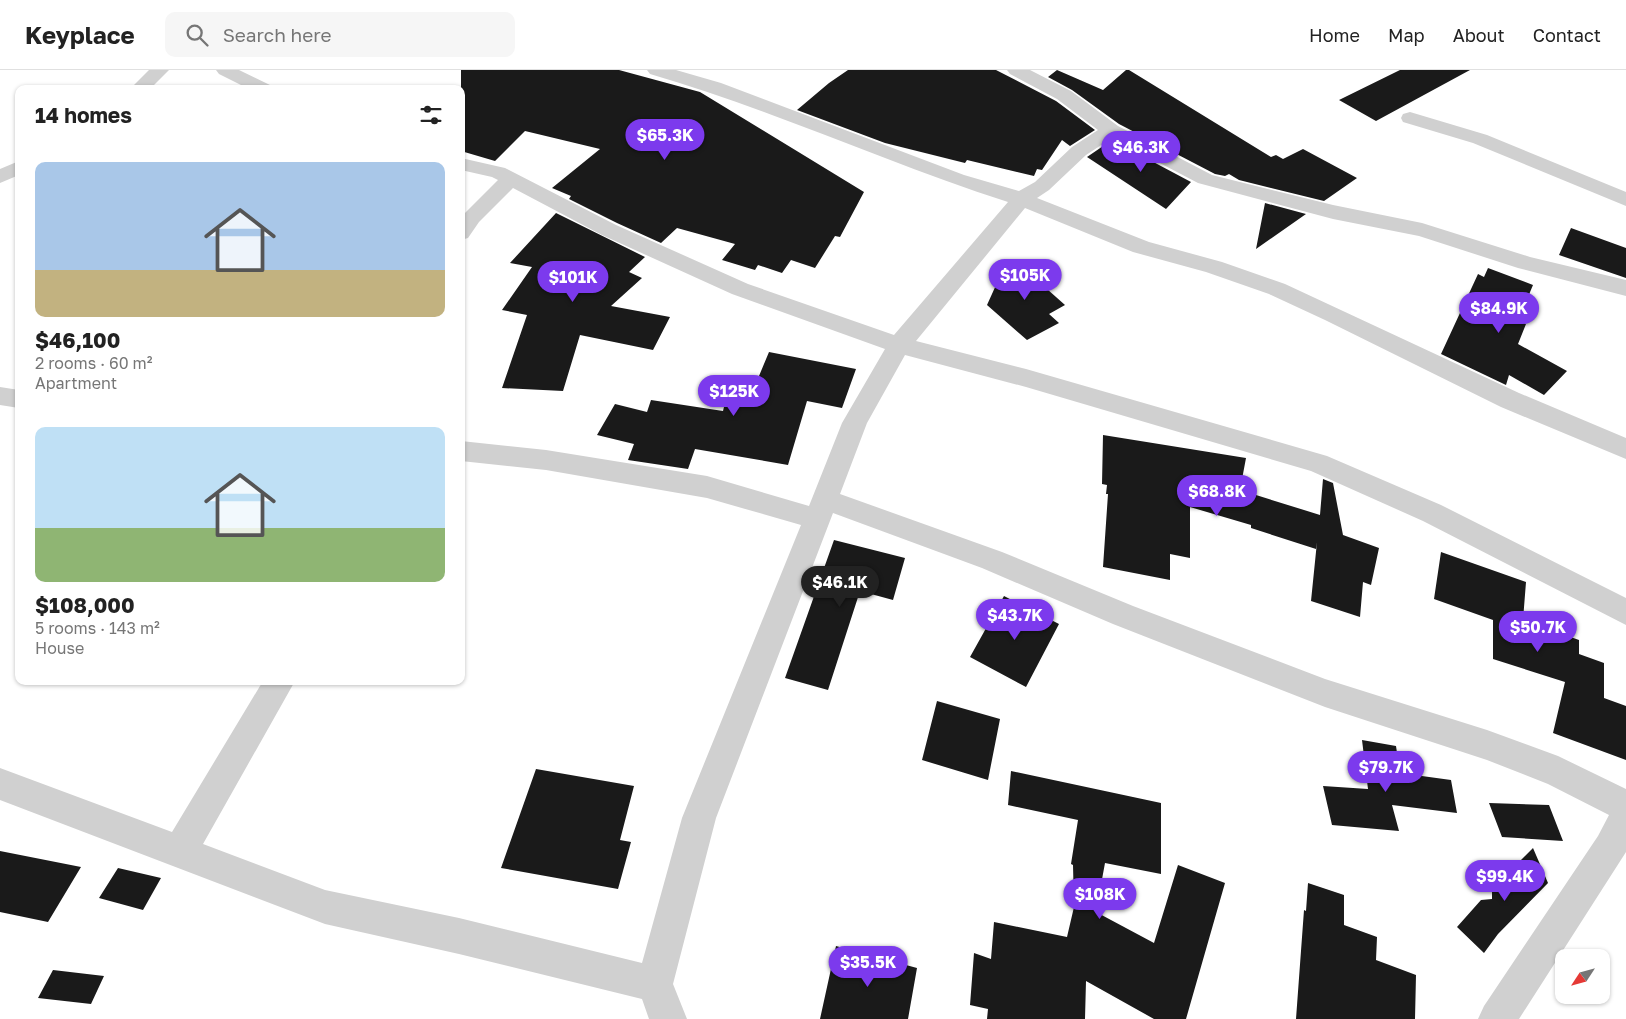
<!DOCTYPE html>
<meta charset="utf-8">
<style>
:root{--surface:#fff;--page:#f6f6f6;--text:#222;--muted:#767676;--line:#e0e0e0;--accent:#7c3aed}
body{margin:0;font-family:"Golos Text",sans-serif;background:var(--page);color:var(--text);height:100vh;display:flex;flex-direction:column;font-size:19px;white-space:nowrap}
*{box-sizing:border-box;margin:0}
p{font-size:16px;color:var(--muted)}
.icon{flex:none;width:28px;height:28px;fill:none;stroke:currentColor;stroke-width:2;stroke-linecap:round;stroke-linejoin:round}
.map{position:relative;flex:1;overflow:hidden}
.sheet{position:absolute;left:15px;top:15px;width:450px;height:600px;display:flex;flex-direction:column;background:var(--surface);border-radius:10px;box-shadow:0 1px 4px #0004}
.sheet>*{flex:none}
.needle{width:32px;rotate:234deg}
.controls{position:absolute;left:1555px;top:879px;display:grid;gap:10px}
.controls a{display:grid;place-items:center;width:55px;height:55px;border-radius:10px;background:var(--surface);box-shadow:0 1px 4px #0004;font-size:25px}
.price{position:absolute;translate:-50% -42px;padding:0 11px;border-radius:18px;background:var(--accent);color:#fff;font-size:16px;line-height:32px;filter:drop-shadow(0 1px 2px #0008)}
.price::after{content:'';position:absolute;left:50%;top:30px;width:15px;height:11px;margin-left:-8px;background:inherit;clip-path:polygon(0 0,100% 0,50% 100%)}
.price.on{background:#222;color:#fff}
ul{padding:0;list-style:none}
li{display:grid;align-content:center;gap:10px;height:265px;padding:0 20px}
li span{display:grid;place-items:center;height:155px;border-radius:10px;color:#555}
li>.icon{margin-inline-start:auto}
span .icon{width:90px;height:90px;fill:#fffc;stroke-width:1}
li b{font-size:21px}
h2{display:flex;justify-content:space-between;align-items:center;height:60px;padding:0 20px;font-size:21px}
header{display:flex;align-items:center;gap:30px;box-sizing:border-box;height:70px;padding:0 25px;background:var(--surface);border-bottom:1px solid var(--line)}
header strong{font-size:24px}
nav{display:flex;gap:28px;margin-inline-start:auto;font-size:18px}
.search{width:350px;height:45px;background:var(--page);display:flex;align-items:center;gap:12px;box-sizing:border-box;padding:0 18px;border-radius:10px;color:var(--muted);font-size:19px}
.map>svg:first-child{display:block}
.building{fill:#1a1a1a}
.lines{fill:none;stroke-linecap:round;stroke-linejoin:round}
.minor{fill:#d0d0d0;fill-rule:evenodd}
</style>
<header>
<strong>Keyplace</strong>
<div class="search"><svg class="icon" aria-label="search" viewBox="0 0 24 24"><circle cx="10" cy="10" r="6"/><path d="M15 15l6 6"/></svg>Search here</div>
<nav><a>Home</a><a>Map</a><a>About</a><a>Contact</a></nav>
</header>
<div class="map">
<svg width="1626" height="949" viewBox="0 0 1626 949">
<rect width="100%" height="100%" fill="#fff"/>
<!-- building -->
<path class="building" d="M 461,0 L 619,0 L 700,22 L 864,122 L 840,167 L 835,166 L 815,198 L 791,190 L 782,203 L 758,195 L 755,200 L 722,190 L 735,174 L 677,158 L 661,173 L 617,153 L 569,129 L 571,126 L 552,118 L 600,79 L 525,61 L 495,91 L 461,81 Z
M 848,0 L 996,0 L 1056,31 L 1095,60 L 1070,76 L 1062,70 L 1042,100 L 1037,99 L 1034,106 L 967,90 L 965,93 L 885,73 L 797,40 L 829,13 Z
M 1057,0 L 1103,20 L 1126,0 L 1129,0 L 1271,87 L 1276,85 L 1283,89 L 1303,79 L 1357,108 L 1324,131 L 1239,110 L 1229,104 L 1225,106 L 1215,104 L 1119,54 L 1072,20 L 1048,7 Z
M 1400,0 L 1470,0 L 1376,51 L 1339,30 Z
M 1112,70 L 1191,112 L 1166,139 L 1087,87 Z
M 1265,133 L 1306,144 L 1256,179 Z
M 556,143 L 645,187 L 629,202 L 642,208 L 611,236 L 670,247 L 653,280 L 580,265 L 563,321 L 502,318 L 527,245 L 502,240 L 532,197 L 510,193 Z
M 1571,158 L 1626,178 L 1626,208 L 1559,185 Z
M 1006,193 L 1053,206 L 1047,219 L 1065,235 L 1049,244 L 1059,253 L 1027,270 L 987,235 Z
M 1488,198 L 1533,215 L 1518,251 L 1526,254 L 1518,274 L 1567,301 L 1544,325 L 1509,305 L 1506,315 L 1441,284 L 1478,204 L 1484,207 Z
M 769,282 L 856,299 L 842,338 L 807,331 L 788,395 L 695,379 L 688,399 L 628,390 L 634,374 L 597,365 L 615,334 L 647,342 L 651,330 L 723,341 L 725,333 L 746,337 Z
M 1103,365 L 1246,388 L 1240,420 L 1320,445 L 1323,409 L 1333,413 L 1343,465 L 1379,478 L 1371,515 L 1363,512 L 1360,547 L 1311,531 L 1317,472 L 1316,479 L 1251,458 L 1251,455 L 1190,437 L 1190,488 L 1170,484 L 1170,510 L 1103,497 L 1108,424 L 1106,424 L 1107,415 L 1102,414 Z
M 834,470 L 905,488 L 893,530 L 860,521 L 828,620 L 785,608 Z
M 1441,482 L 1526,512 L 1523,550 L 1579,570 L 1579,584 L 1604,593 L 1604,628 L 1626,636 L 1626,690 L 1553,663 L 1565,612 L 1493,589 L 1493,550 L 1434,529 Z
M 1004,526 L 1059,554 L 1026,617 L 970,587 Z
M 937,631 L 1000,649 L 988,710 L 922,690 Z
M 1362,670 L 1396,676 L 1400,703 L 1451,710 L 1457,743 L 1392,735 L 1399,761 L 1332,755 L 1323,716 L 1368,719 Z
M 536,699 L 634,716 L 620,770 L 631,772 L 618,819 L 501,798 Z
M 1011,701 L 1161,733 L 1161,804 L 1105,793 L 1096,842 L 1154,873 L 1178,795 L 1225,813 L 1186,949 L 1154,949 L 1086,911 L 1085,949 L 987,949 L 988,939 L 970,935 L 974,883 L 991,889 L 994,852 L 1067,867 L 1074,837 L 1073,795 L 1071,794 L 1078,750 L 1008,735 Z
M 1489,733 L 1549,735 L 1563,771 L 1502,767 Z
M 1533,778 L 1548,813 L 1498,864 L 1484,883 L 1457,857 L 1481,830 L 1492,829 L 1492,819 Z
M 0,781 L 81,797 L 48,852 L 0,842 Z
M 118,798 L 161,808 L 143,840 L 99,828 Z
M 1308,813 L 1344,825 L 1344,855 L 1377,867 L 1376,890 L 1416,905 L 1415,949 L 1296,949 L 1304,840 L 1306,841 Z
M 836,876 L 917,898 L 908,949 L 820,949 Z
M 53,900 L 104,906 L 91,934 L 38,928 Z"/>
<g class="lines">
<!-- minor -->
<path class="minor" d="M 149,0 L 169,0 L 150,19 L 130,19 Z
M 216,0 L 239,0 L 270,15 L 273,19 L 249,19 L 219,4 Z
M 647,0 L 676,0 L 721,13 L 964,105 L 1019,121 L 1035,112 L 1072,77 L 1098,60 L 1057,29 L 1010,4 L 1007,0 L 1030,0 L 1071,21 L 1118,56 L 1212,105 L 1333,135 L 1422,153 L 1530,187 L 1626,210 L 1626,226 L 1518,198 L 1419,166 L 1333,149 L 1198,113 L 1112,68 L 1086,85 L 1049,120 L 1037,128 L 1149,172 L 1222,192 L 1285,214 L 1519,323 L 1626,368 L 1626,389 L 1501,337 L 1325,250 L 1269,224 L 1206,202 L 1133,182 L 1025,138 L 916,271 L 1026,299 L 1327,386 L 1441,435 L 1626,528 L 1626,555 L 1423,451 L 1311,401 L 1026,317 L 905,285 L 867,353 L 840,424 L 1002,482 L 1133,536 L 1325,609 L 1487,660 L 1558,686 L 1626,719 L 1626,782 L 1519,949 L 1478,949 L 1484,936 L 1598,766 L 1609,745 L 1548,714 L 1487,690 L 1325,637 L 1113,554 L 982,498 L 833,443 L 716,748 L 673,914 L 687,949 L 649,949 L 642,929 L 459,884 L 325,854 L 0,730 L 0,698 L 172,762 L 263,611 L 295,611 L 203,774 L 325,820 L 459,848 L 642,893 L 682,748 L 801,455 L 707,428 L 546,400 L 461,391 L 461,371 L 546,380 L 707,406 L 809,436 L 842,353 L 885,279 L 732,224 L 602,165 L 513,118 L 479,152 L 468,168 L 461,170 L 461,147 L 498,110 L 492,107 L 461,100 L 461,88 L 505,98 L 616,155 L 748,214 L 894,265 L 1008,132 C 887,93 771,39 650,4 Z
M 1410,42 L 1487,65 L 1626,122 L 1626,136 L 1473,73 L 1403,52 L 1401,48 L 1403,44 Z
M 19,91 L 19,105 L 0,113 L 0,99 Z
M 0,317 L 19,320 L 19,338 L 0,335 Z"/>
</g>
</svg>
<div class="controls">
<a><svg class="needle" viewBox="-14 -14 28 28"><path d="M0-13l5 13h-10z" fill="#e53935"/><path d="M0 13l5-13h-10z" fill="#767676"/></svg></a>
</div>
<b class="price" style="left:665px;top:91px">$65.3K</b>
<b class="price" style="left:1141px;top:103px">$46.3K</b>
<b class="price" style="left:1025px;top:231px">$105K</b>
<b class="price" style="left:573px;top:233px">$101K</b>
<b class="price" style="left:1499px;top:264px">$84.9K</b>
<b class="price" style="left:734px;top:347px">$125K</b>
<b class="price" style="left:1217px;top:447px">$68.8K</b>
<b class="price on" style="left:840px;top:538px">$46.1K</b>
<b class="price" style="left:1015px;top:571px">$43.7K</b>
<b class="price" style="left:1538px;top:583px">$50.7K</b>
<b class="price" style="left:1386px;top:723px">$79.7K</b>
<b class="price" style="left:1505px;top:832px">$99.4K</b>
<b class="price" style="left:1100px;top:850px">$108K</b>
<b class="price" style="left:868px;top:918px">$35.5K</b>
<section class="sheet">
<h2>14 homes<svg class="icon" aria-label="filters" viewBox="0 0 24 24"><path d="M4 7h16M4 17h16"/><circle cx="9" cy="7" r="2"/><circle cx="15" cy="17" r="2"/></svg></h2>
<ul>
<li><span style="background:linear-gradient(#a9c7e8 70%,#c2b280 0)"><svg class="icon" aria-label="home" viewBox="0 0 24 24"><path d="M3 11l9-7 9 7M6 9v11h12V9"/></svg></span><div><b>$46,100</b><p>2 rooms · 60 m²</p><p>Apartment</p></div></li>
<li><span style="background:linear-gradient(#bfe0f5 65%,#8fb573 0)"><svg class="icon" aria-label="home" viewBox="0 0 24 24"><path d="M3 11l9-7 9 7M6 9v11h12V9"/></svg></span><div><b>$108,000</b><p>5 rooms · 143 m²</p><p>House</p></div></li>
</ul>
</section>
</div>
